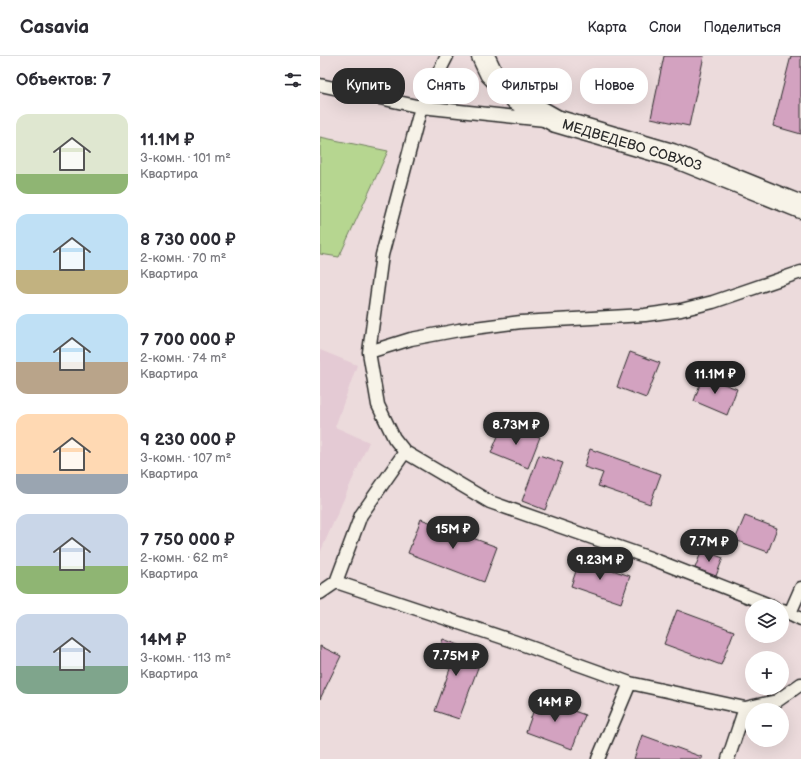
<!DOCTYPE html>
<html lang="ru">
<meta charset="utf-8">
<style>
:root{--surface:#fff;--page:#f7f7f7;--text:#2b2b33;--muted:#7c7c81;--line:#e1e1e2;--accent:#2b2b2b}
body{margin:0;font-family:"Balsamiq Sans",sans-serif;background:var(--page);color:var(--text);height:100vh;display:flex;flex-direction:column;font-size:15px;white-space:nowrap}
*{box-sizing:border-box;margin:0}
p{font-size:13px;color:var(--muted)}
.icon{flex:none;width:22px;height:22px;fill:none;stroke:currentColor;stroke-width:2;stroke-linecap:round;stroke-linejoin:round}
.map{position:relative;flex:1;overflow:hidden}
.panel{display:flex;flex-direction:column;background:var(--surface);width:320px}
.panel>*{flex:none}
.banner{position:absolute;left:12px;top:12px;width:380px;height:36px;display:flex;gap:8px}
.tools{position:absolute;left:425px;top:543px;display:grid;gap:8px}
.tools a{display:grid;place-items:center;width:44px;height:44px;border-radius:50%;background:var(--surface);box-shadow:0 4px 16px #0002;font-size:20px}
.price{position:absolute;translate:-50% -34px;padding:0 9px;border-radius:14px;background:var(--accent);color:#fff;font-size:13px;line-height:26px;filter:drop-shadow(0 1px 2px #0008)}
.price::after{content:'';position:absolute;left:50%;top:24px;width:12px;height:9px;margin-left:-6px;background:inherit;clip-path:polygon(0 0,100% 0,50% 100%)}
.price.active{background:#222;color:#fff}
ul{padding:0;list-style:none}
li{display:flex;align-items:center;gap:12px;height:100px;padding:0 16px}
li span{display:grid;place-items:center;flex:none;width:112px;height:80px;border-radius:12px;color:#555}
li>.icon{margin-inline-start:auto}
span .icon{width:48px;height:48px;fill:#fffc;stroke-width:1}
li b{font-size:17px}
h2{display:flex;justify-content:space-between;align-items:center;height:48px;padding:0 16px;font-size:17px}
.tag{padding:0 14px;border-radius:16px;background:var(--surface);box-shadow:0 4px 16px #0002;font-size:14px;line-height:36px}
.tag.active{background:var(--accent);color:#fff}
header{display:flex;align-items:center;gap:24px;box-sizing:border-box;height:56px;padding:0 20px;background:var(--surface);border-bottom:1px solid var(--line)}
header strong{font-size:19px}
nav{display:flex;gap:22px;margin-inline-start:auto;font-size:14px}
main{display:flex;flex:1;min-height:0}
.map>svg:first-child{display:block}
.built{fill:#e4cad4}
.green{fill:#b6d690;stroke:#70805e}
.building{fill:#d3a2c0;stroke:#2b2b2b}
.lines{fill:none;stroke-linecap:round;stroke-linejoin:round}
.service-casing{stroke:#2b2b2b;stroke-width:15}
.minor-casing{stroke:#2b2b2b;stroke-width:25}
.service{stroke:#f7f3e8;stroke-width:12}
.minor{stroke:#f7f3e8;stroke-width:22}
.labels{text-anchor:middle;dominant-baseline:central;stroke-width:3;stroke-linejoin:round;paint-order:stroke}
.street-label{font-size:14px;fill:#2b2b2b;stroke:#f7f3e8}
</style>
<header>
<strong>Casavia</strong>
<nav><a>Карта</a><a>Слои</a><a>Поделиться</a></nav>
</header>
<main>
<section class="panel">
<h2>Объектов: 7<svg class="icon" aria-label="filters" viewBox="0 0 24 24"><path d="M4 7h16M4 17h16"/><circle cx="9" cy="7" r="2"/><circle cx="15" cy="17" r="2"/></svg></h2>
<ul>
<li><span style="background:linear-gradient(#dfe7d0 75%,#8fb573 0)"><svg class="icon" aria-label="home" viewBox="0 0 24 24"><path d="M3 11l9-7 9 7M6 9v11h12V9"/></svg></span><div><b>11.1M ₽</b><p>3-комн. · 101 m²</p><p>Квартира</p></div></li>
<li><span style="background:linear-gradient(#bfe0f5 70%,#c2b280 0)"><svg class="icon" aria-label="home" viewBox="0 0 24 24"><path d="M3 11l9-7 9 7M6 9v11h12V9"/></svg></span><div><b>8 730 000 ₽</b><p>2-комн. · 70 m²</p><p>Квартира</p></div></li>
<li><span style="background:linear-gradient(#bfe0f5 60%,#b9a48a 0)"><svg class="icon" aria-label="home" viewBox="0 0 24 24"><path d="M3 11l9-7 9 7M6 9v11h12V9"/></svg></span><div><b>7 700 000 ₽</b><p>2-комн. · 74 m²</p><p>Квартира</p></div></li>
<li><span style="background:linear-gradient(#ffd9b3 75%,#9aa5b1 0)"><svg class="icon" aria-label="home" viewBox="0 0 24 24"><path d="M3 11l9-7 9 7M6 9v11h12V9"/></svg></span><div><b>9 230 000 ₽</b><p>3-комн. · 107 m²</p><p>Квартира</p></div></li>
<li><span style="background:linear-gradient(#c9d6e8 65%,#8fb573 0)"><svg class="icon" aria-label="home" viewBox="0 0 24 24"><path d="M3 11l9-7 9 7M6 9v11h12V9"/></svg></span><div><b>7 750 000 ₽</b><p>2-комн. · 62 m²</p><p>Квартира</p></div></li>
<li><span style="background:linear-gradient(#c9d6e8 65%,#7fa58c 0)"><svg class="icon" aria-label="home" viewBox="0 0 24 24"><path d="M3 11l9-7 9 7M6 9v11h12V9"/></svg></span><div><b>14M ₽</b><p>3-комн. · 113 m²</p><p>Квартира</p></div></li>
</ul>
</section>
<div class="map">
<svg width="481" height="703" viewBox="0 0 481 703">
<rect width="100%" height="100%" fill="#ecdbdc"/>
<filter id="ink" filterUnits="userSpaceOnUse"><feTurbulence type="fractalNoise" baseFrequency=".025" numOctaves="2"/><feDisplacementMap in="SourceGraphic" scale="8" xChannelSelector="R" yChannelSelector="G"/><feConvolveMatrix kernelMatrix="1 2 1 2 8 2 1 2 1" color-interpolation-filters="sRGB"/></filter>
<g filter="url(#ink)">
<!-- built -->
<path class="built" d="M 0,294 L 37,309 L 15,371 L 49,386 L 0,497 Z"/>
<!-- green -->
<path class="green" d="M 0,81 L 68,95 L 19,201 L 0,198 Z"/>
<!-- building -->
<path class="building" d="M 344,0 L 384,0 L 369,70 L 331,62 Z
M 471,0 L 481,0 L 481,78 L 453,70 Z
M 310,296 L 340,307 L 326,342 L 297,331 Z
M 383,320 L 417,333 L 407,359 L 374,345 Z
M 183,368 L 220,381 L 208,412 L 171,397 Z
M 270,393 L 341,418 L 330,448 L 278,430 L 283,417 L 264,411 Z
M 219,399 L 243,407 L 225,454 L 202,445 Z
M 425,460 L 457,472 L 448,496 L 415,484 Z
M 101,463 L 177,491 L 164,526 L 88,497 Z
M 382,494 L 403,502 L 396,520 L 375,512 Z
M 260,503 L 310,520 L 301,547 L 251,530 Z
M 357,554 L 414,575 L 401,609 L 344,588 Z
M 123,583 L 163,598 L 139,663 L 115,655 L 130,613 L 114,607 Z
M 0,590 L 21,600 L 0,643 Z
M 218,642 L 265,659 L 252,693 L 206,676 Z
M 322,679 L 382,701 L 382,703 L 314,703 Z"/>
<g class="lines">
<defs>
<path id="service" d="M 127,0 L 101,51 L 62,199 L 49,296 L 58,349 L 74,382 L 85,396 L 170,446 L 330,502 L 452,550
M 0,29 L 101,51 L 225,64
M 49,296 L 91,283 L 139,274 L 201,266 L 325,259 L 361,254 L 393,246 L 481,216
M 16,526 L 193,585 L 310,627 L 425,652 L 457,645 L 481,628
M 0,537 L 16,526 L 41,459 L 85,396
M 463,554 L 481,563
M 470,557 L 481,532
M 278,703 L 310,627
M 408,703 L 425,652"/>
<path id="minor" d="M 163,0 L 171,17 L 197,43 L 236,65 L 352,99 L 481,151"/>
</defs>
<!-- service casing -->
<use href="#service" class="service-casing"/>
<!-- minor casing -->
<use href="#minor" class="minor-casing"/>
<!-- service -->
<use href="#service" class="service"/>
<!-- minor -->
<use href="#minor" class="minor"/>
</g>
</g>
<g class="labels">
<!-- street labels -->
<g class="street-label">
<text transform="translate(312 89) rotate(17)">МЕДВЕДЕВО СОВХОЗ</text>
</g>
</g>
</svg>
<div class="tools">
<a><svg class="icon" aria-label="layers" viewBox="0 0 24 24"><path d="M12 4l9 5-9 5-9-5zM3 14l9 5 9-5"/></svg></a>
<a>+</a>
<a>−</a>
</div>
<b class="price active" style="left:395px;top:339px">11.1M ₽</b>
<b class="price" style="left:196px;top:390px">8.73M ₽</b>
<b class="price" style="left:133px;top:494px">15M ₽</b>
<b class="price" style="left:389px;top:507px">7.7M ₽</b>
<b class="price" style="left:280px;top:525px">9.23M ₽</b>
<b class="price" style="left:136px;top:621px">7.75M ₽</b>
<b class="price" style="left:235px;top:667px">14M ₽</b>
<div class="banner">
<a class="tag active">Купить</a>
<a class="tag">Снять</a>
<a class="tag">Фильтры</a>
<a class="tag">Новое</a>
</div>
</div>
</main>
